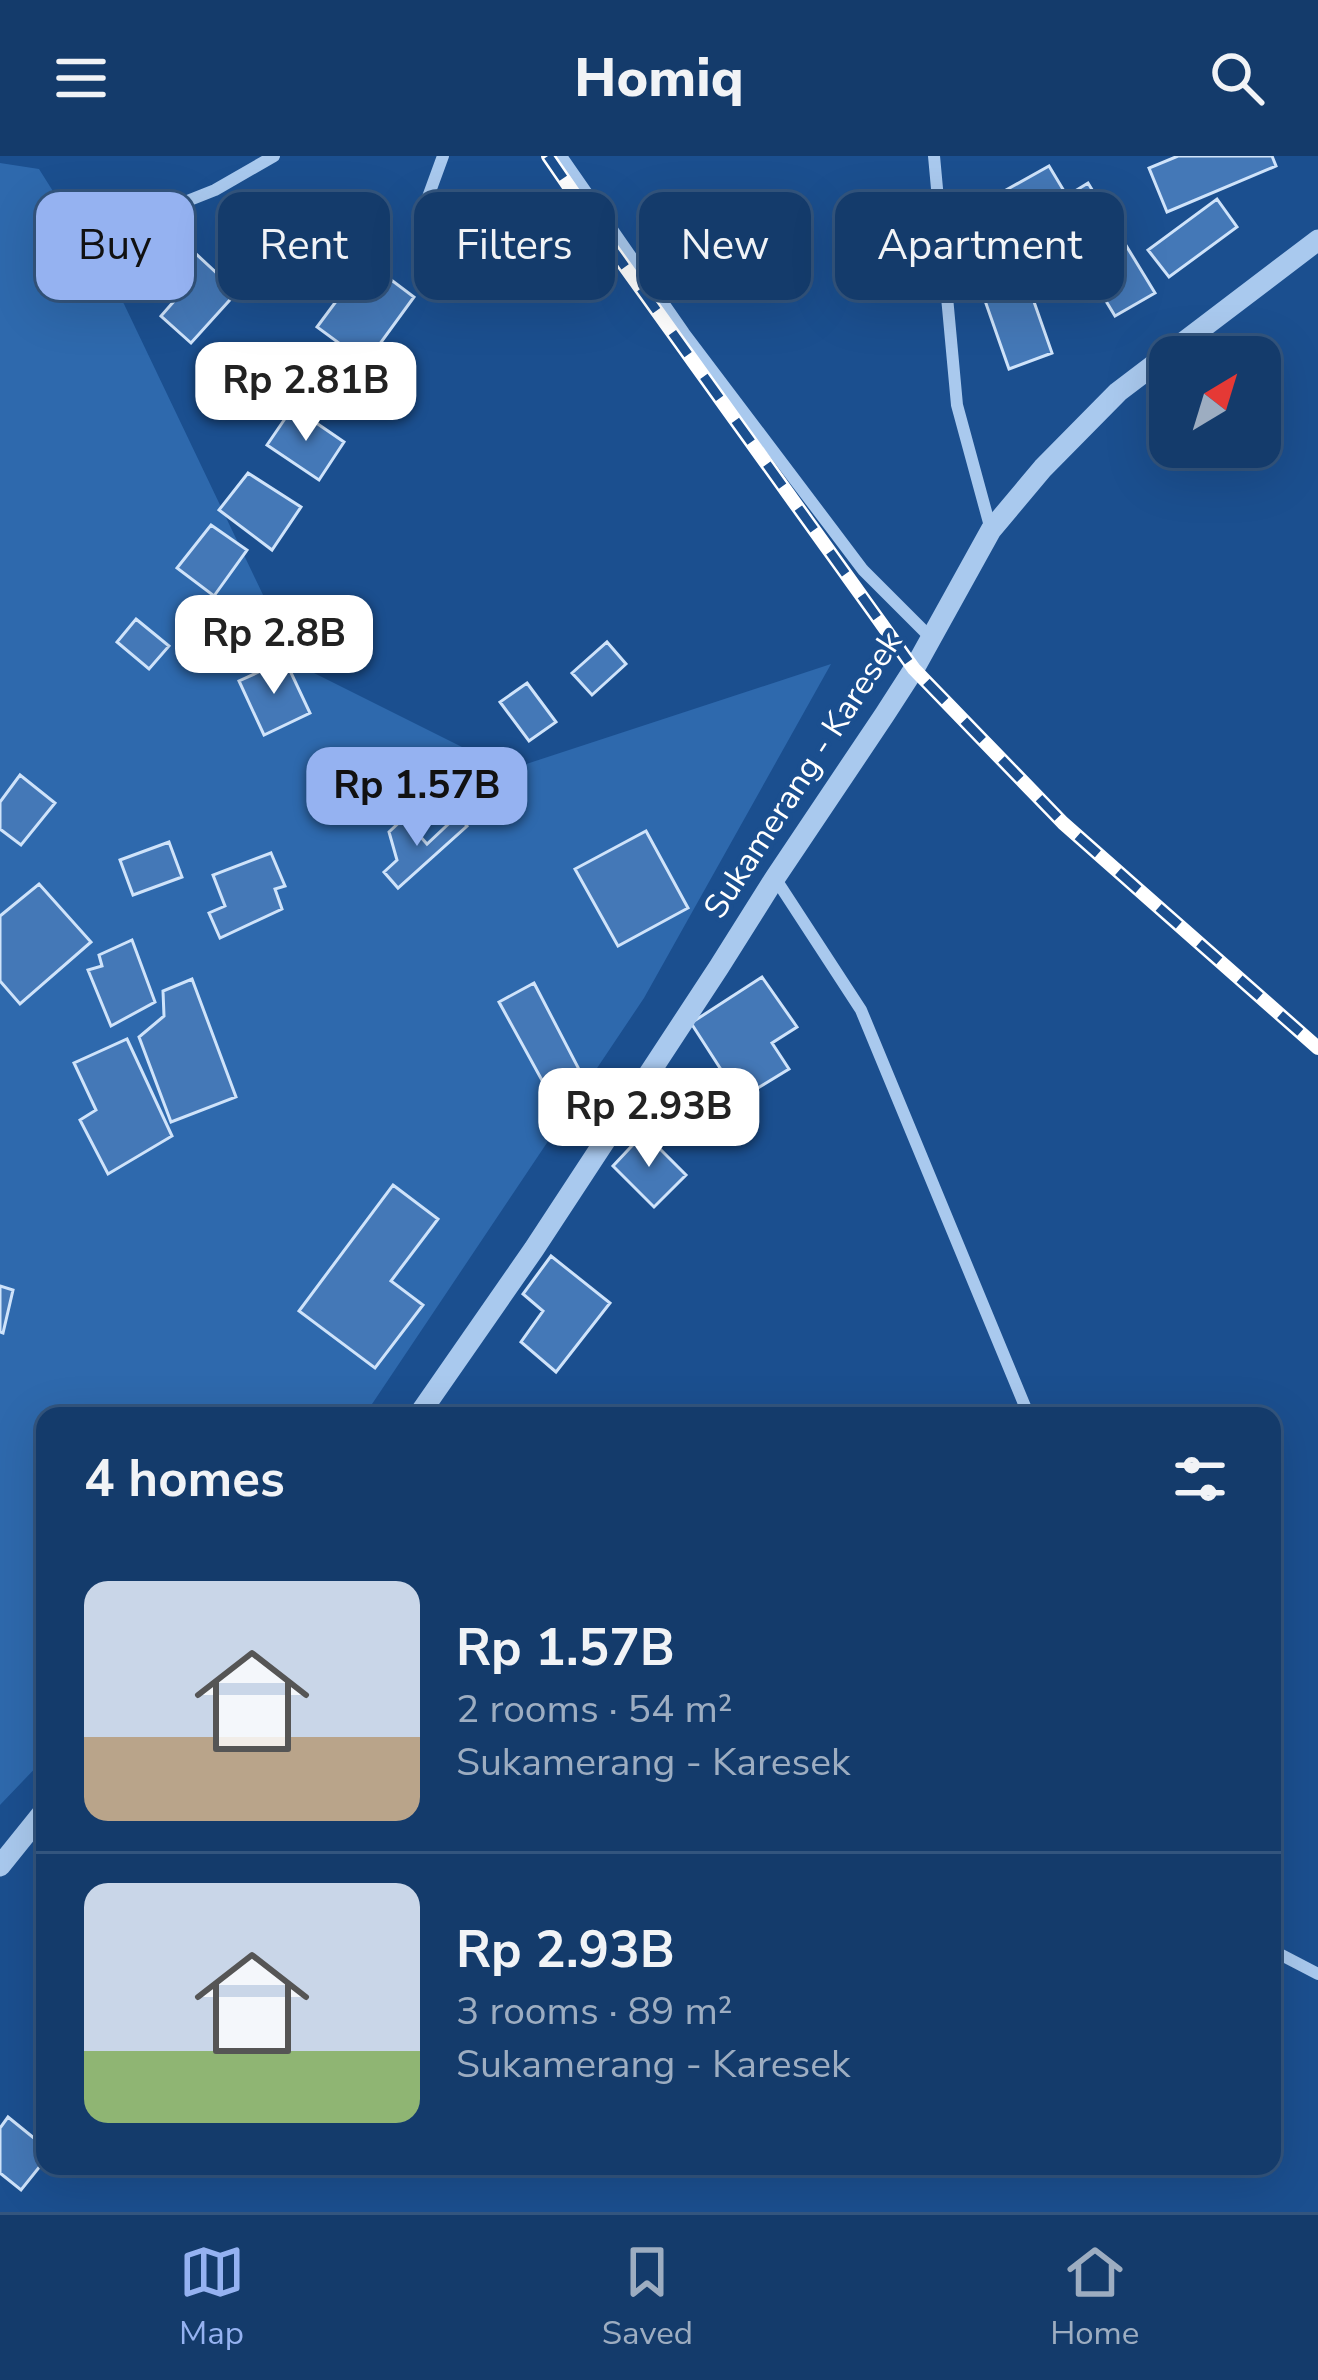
<!DOCTYPE html>
<meta charset="utf-8">
<style>
:root{--surface:#143b6b;--page:#1d4271;--text:#f1f3f6;--muted:#9dadc1;--line:#33557e;--accent:#95b2f1}
body{margin:0;font-family:"Nunito Sans",sans-serif;background:var(--page);color:var(--text);height:100vh;display:flex;flex-direction:column;font-size:45px;white-space:nowrap}
*{box-sizing:border-box;margin:0}
p{font-size:39px;color:var(--muted)}
.icon{flex:none;width:66px;height:66px;fill:none;stroke:currentColor;stroke-width:2;stroke-linecap:round;stroke-linejoin:round}
.map{position:relative;flex:1;overflow:hidden}
.panel{position:absolute;left:36px;top:1251px;width:1245px;height:768px;display:flex;flex-direction:column;background:var(--surface);border-radius:24px;box-shadow:0 12px 48px #0002,0 0 0 3px var(--line)}
.panel>*{flex:none}
.guide{position:absolute;left:36px;top:36px;width:1248px;height:108px;display:flex;gap:24px}
.needle{width:78px;rotate:38deg}
.fabs{position:absolute;left:1149px;top:180px;display:grid;gap:24px}
.fabs a{display:grid;place-items:center;width:132px;height:132px;border-radius:24px;background:var(--surface);box-shadow:0 12px 48px #0002,0 0 0 3px var(--line);font-size:60px}
.price{position:absolute;translate:-50% -102px;padding:0 27px;border-radius:24px;background:#fff;color:#222;font-size:39px;line-height:78px;filter:drop-shadow(0 3px 6px #0008)}
.price::after{content:'';position:absolute;left:50%;top:72px;width:36px;height:27px;margin-left:-18px;background:inherit;clip-path:polygon(0 0,100% 0,50% 100%)}
.price.current{background:var(--accent);color:#111}
ul{padding:0;list-style:none}
li{display:flex;align-items:center;gap:36px;height:300px;padding:0 48px}
li+li{border-top:3px solid var(--line)}
li span{display:grid;place-items:center;flex:none;width:336px;height:240px;border-radius:24px;color:#555}
li>.icon{margin-inline-start:auto}
span .icon{width:144px;height:144px;fill:#fffc;stroke-width:1}
li b{font-size:51px}
h2{display:flex;justify-content:space-between;align-items:center;height:144px;padding:0 48px;font-size:51px}
.pill{padding:0 42px;border-radius:24px;background:var(--surface);box-shadow:0 12px 48px #0002,0 0 0 3px var(--line);font-size:42px;line-height:108px}
.pill.current{background:var(--accent);color:#111}
header{display:flex;justify-content:space-between;align-items:center;height:156px;padding:0 48px;background:var(--surface);font-size:54px;font-weight:800}
.dock{display:flex;justify-content:space-around;align-items:center;height:168px;border-top:3px solid var(--line);background:var(--surface);font-size:33px;color:var(--muted)}
.dock a{display:grid;justify-items:center;gap:6px}
.dock .current{color:var(--accent)}
.map>svg:first-child{display:block}
.green{fill:#2e69ad}
.building{fill:#4478b7;stroke:#cfe3fa;stroke-width:3}
.lines{fill:none;stroke-linecap:round;stroke-linejoin:round}
.minor{stroke:#a9c9ee;stroke-width:12}
.tertiary{stroke:#a9c9ee;stroke-width:21}
.rail-casing{stroke:#fff;stroke-width:14}
.rail{stroke:#1b4f8f;stroke-width:9;stroke-dasharray:27;stroke-linecap:butt}
.labels{text-anchor:middle;dominant-baseline:central;stroke-width:9;stroke-linejoin:round;paint-order:stroke}
.street-label{font-size:33px;fill:#fff;stroke:#1b4f8f}
</style>
<header><svg class="icon" aria-label="menu" viewBox="0 0 24 24"><path d="M4 6h16M4 12h16M4 18h16"/></svg>Homiq<svg class="icon" aria-label="search" viewBox="0 0 24 24"><circle cx="10" cy="10" r="6"/><path d="M15 15l6 6"/></svg></header>
<div class="map">
<svg width="1318" height="2056" viewBox="0 0 1318 2056">
<rect width="100%" height="100%" fill="#1b4f8f"/>
<!-- green -->
<path class="green" d="M 0,7 L 39,13 L 124,148 L 296,508 L 508,614 L 831,508 L 644,842 L 364,1260 L 45,1260 L 45,1602 L 0,1649 Z"/>
<!-- building -->
<path class="building" d="M 1178,0 L 1272,0 L 1276,10 L 1167,56 L 1149,12 Z
M 1049,10 L 1067,40 L 1088,27 L 1155,137 L 1115,160 L 1060,69 L 1035,83 L 1006,34 Z
M 1217,43 L 1237,71 L 1169,121 L 1148,94 Z
M 166,70 L 237,136 L 191,187 L 161,160 L 175,144 L 134,105 Z
M 366,105 L 414,141 L 366,207 L 317,171 Z
M 1026,123 L 1052,197 L 1009,213 L 983,139 Z
M 293,251 L 344,286 L 319,324 L 267,289 Z
M 248,317 L 301,351 L 272,394 L 219,354 Z
M 211,369 L 247,394 L 214,440 L 177,412 Z
M 136,463 L 169,490 L 149,513 L 117,486 Z
M 607,486 L 626,508 L 592,539 L 572,517 Z
M 285,504 L 310,557 L 264,579 L 239,525 Z
M 527,527 L 556,566 L 529,585 L 500,546 Z
M 20,619 L 55,647 L 21,689 L 0,673 L 0,646 Z
M 458,659 L 467,670 L 398,732 L 384,716 L 397,704 L 389,676 L 404,662 L 427,688 Z
M 646,675 L 688,752 L 618,790 L 575,713 Z
M 169,686 L 182,721 L 133,739 L 120,704 Z
M 271,697 L 285,730 L 275,733 L 282,753 L 220,782 L 209,757 L 225,750 L 213,719 Z
M 39,728 L 91,786 L 20,848 L 0,825 L 0,760 Z
M 132,784 L 155,846 L 111,870 L 88,814 L 102,810 L 99,799 Z
M 762,821 L 797,871 L 772,887 L 789,913 L 740,943 L 691,867 Z
M 192,823 L 236,941 L 171,966 L 139,881 L 164,860 L 163,835 Z
M 534,827 L 583,921 L 549,937 L 499,846 Z
M 127,883 L 172,980 L 108,1018 L 80,964 L 96,954 L 74,907 Z
M 644,977 L 686,1019 L 654,1051 L 613,1010 Z
M 393,1029 L 438,1063 L 391,1125 L 423,1149 L 375,1212 L 299,1155 Z
M 551,1100 L 610,1147 L 556,1216 L 521,1186 L 543,1155 L 523,1138 Z
M 0,1130 L 13,1134 L 3,1177 L 0,1176 Z
M 8,1961 L 45,1991 L 45,2004 L 21,2034 L 0,2017 L 0,1972 Z"/>
<g class="lines">
<!-- minor -->
<path class="minor" d="M 561,0 L 684,177 L 863,414 L 930,481
M 934,0 L 957,249 L 991,374
M 157,57 L 215,34 L 274,0
M 424,90 L 428,41 L 443,0
M 775,722 L 861,854 L 1029,1260
M 1272,1794 L 1318,1818"/>
<!-- tertiary -->
<path class="tertiary" d="M 418,1260 L 534,1093 L 719,811 L 775,722 L 885,558 L 914,513 L 991,374 L 1043,312 L 1118,236 L 1318,84
M 0,1710 L 45,1654"/>
<defs>
<path id="rail" d="M 548,0 L 603,80 L 914,513 L 1063,667 L 1318,892"/>
</defs>
<!-- rail casing -->
<use href="#rail" class="rail-casing"/>
<!-- rail -->
<use href="#rail" class="rail"/>
</g>
<g class="labels">
<!-- street labels -->
<g class="street-label">
<text transform="translate(803 619) rotate(-57)">Sukamerang - Karesek</text>
</g>
</g>
</svg>
<div class="fabs">
<a><svg class="needle" viewBox="-14 -14 28 28"><path d="M0-13l5 13h-10z" fill="#e53935"/><path d="M0 13l5-13h-10z" fill="#9dadc1"/></svg></a>
</div>
<b class="price" style="left:306px;top:288px">Rp 2.81B</b>
<b class="price" style="left:274px;top:541px">Rp 2.8B</b>
<b class="price current" style="left:417px;top:693px">Rp 1.57B</b>
<b class="price" style="left:649px;top:1014px">Rp 2.93B</b>
<div class="guide">
<a class="pill current">Buy</a>
<a class="pill">Rent</a>
<a class="pill">Filters</a>
<a class="pill">New</a>
<a class="pill">Apartment</a>
</div>
<section class="panel">
<h2>4 homes<svg class="icon" aria-label="filters" viewBox="0 0 24 24"><path d="M4 7h16M4 17h16"/><circle cx="9" cy="7" r="2"/><circle cx="15" cy="17" r="2"/></svg></h2>
<ul>
<li><span style="background:linear-gradient(#c9d6e8 65%,#b9a48a 0)"><svg class="icon" aria-label="home" viewBox="0 0 24 24"><path d="M3 11l9-7 9 7M6 9v11h12V9"/></svg></span><div><b>Rp 1.57B</b><p>2 rooms · 54 m²</p><p>Sukamerang - Karesek</p></div></li>
<li><span style="background:linear-gradient(#c9d6e8 70%,#8fb573 0)"><svg class="icon" aria-label="home" viewBox="0 0 24 24"><path d="M3 11l9-7 9 7M6 9v11h12V9"/></svg></span><div><b>Rp 2.93B</b><p>3 rooms · 89 m²</p><p>Sukamerang - Karesek</p></div></li>
</ul>
</section>
</div>
<nav class="dock">
<a class="current"><svg class="icon" aria-label="map" viewBox="0 0 24 24"><path d="M3 6l6-2 6 2 6-2v14l-6 2-6-2-6 2zM9 4v14M15 6v14"/></svg>Map</a>
<a><svg class="icon" aria-label="saved" viewBox="0 0 24 24"><path d="M7 4h10v16l-5-4-5 4z"/></svg>Saved</a>
<a><svg class="icon" aria-label="home" viewBox="0 0 24 24"><path d="M3 11l9-7 9 7M6 9v11h12V9"/></svg>Home</a>
</nav>
